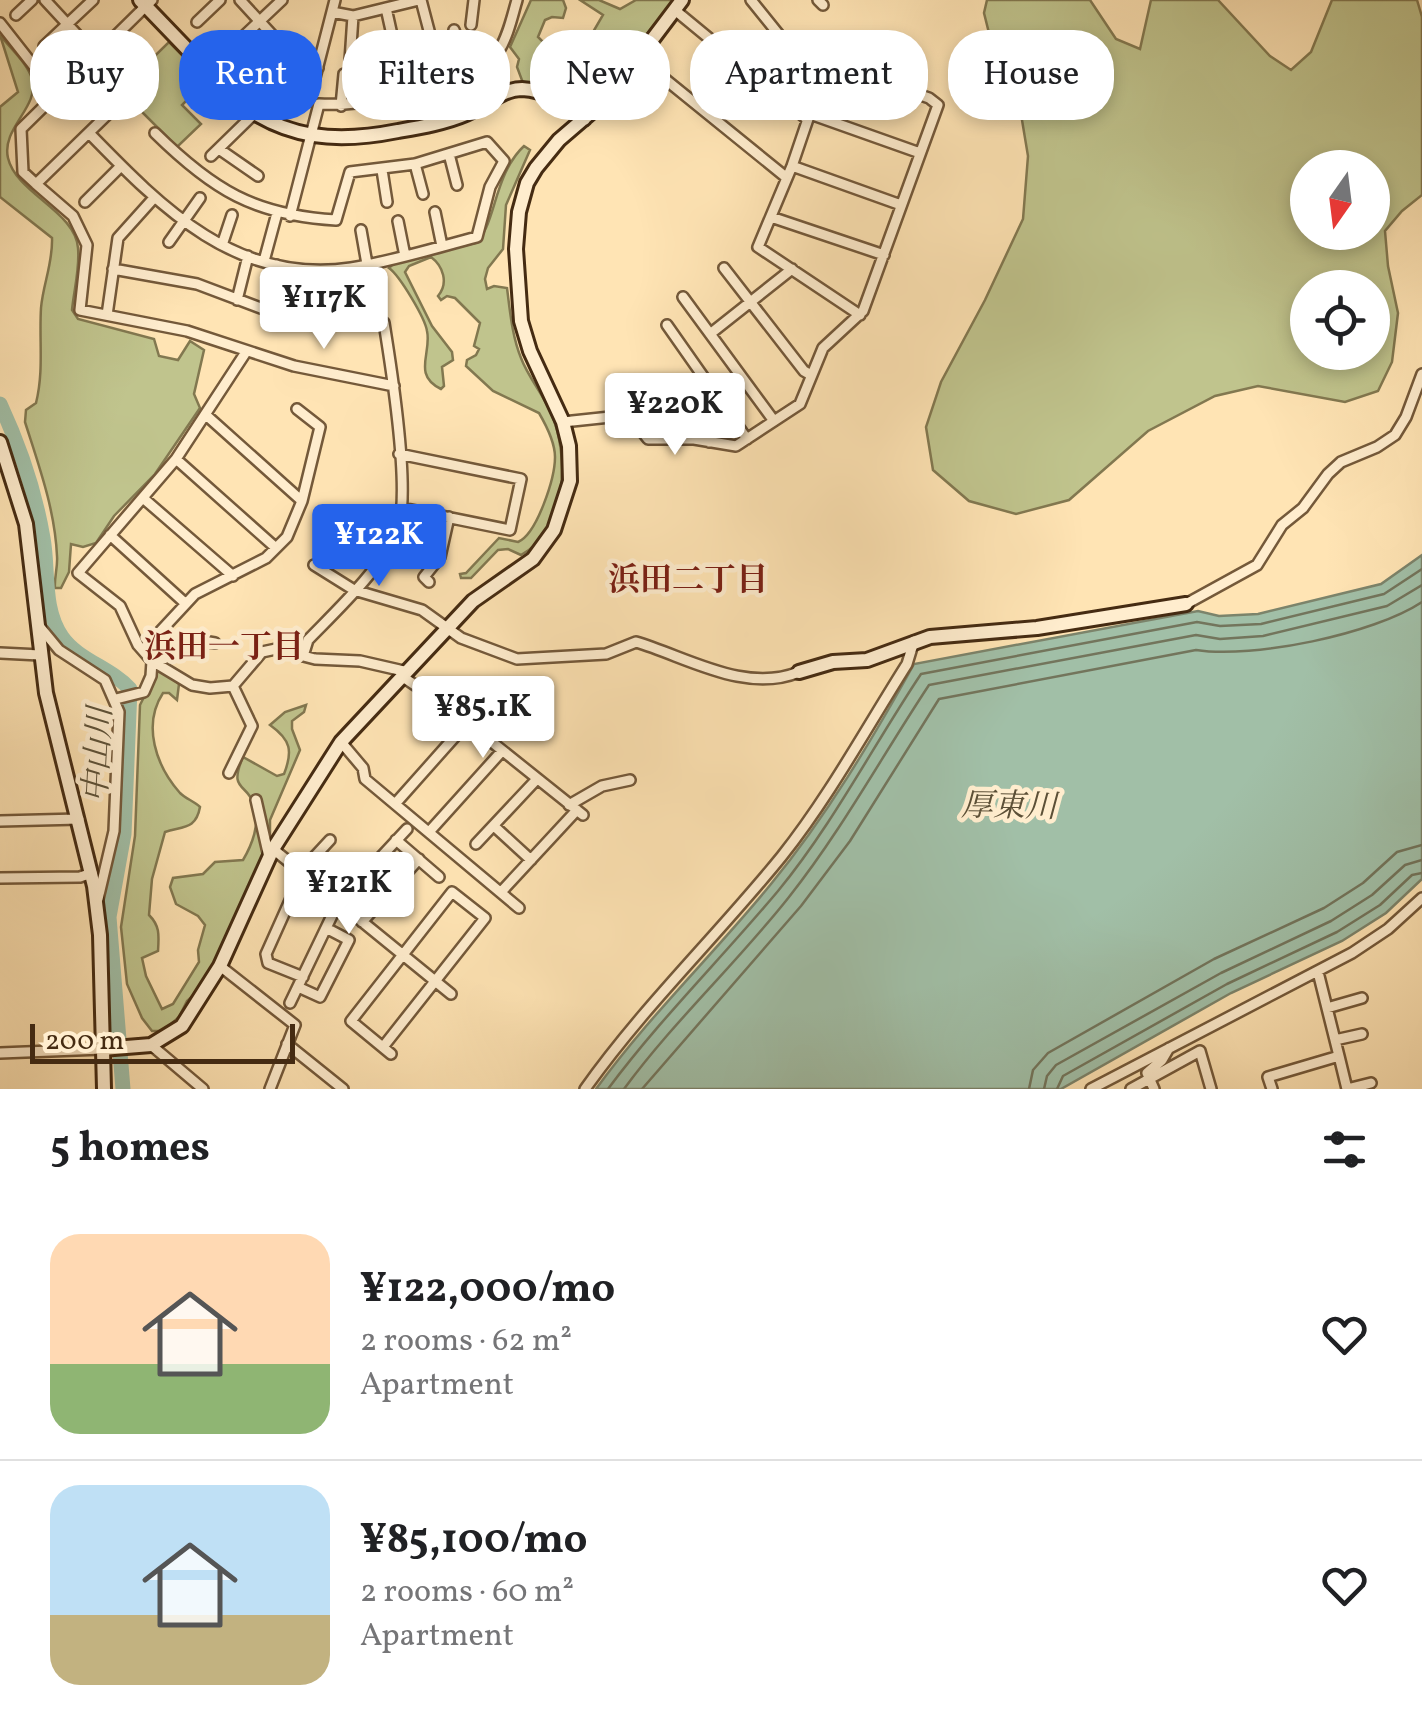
<!DOCTYPE html>
<meta charset="utf-8">
<style>
:root{--surface:#fff;--page:#f2f2f2;--text:#202124;--muted:#757577;--line:#e0e0e0;--accent:#2563eb}
body{margin:0;font-family:Vollkorn,"Noto Serif JP",serif;background:var(--page);color:var(--text);height:100vh;display:flex;flex-direction:column;font-size:38px;white-space:nowrap}
*{box-sizing:border-box;margin:0}
p{font-size:32px;color:var(--muted)}
.icon{flex:none;width:55px;height:55px;fill:none;stroke:currentColor;stroke-width:2;stroke-linecap:round;stroke-linejoin:round}
.map{position:relative;height:1089px;overflow:hidden}
.details{display:flex;flex-direction:column;background:var(--surface);flex:1}
.details>*{flex:none}
.top-card{position:absolute;left:30px;top:30px;width:1362px;height:90px;display:flex;gap:20px}
.needle{width:65px;rotate:194deg}
.controls{position:absolute;left:1290px;top:150px;display:grid;gap:20px}
.controls a{display:grid;place-items:center;width:100px;height:100px;border-radius:50%;background:var(--surface);box-shadow:0 5px 15px #0003;font-size:50px}
.scale{position:absolute;left:30px;bottom:25px;width:265px;box-sizing:border-box;padding-left:10px;border:5px solid #452b12;border-top:0;font-size:28px;line-height:35px;white-space:nowrap;color:#452b12;-webkit-text-stroke:8px #ffedce;paint-order:stroke}
.price{position:absolute;translate:-50% -85px;padding:0 22px;border-radius:10px;background:#fff;color:#222;font-size:32px;line-height:65px;filter:drop-shadow(0 2px 5px #0008)}
.price::after{content:'';position:absolute;left:50%;top:60px;width:30px;height:22px;margin-left:-15px;background:inherit;clip-path:polygon(0 0,100% 0,50% 100%)}
.price.on{background:var(--accent);color:#fff}
ul{padding:0;list-style:none}
li{display:flex;align-items:center;gap:30px;height:250px;padding:0 50px}
li+li{border-top:2px solid var(--line)}
li span{display:grid;place-items:center;flex:none;width:280px;height:200px;border-radius:30px;color:#555}
li>.icon{margin-inline-start:auto}
span .icon{width:120px;height:120px;fill:#fffc;stroke-width:1}
li b{font-size:42px}
h2{display:flex;justify-content:space-between;align-items:center;height:120px;padding:0 50px;font-size:42px}
.tag{padding:0 35px;border-radius:40px;background:var(--surface);box-shadow:0 5px 15px #0003;font-size:35px;line-height:90px}
.tag.on{background:var(--accent);color:#fff}
.map>svg:first-child{display:block}
.green{fill:#c0c48d;stroke:#827850;stroke-width:2.5;fill-rule:evenodd}
.water{fill:#a1bfa7;stroke:#7c846b;stroke-width:2.5}
.lines{fill:none;stroke-linecap:round;stroke-linejoin:round}
.shore{stroke:#73755c;stroke-width:2.5}
.river{stroke:#a1bfa7;stroke-width:15}
.street-casing{stroke:#74593a;stroke-width:14}
.secondary-casing{stroke:#452b12;stroke-width:18}
.street{stroke:#ffedce;stroke-width:9}
.secondary{stroke:#ffedce;stroke-width:12}
.labels{text-anchor:middle;dominant-baseline:central;stroke-width:9;stroke-linejoin:round;paint-order:stroke}
.neighbourhood-label{font-size:32px;font-weight:bold;fill:#7a1f14;stroke:#ffedce}
.water-label{font-size:32px;font-style:italic;fill:#5c5037;stroke:#ffedce}
</style>
<div class="map">
<svg width="1422" height="1089" viewBox="0 0 1422 1089">
<rect width="100%" height="100%" fill="#ffe4b4"/>
<filter id="stains"><feTurbulence type="fractalNoise" baseFrequency=".002" numOctaves="4"/><feColorMatrix values="0 0 0 0 .2 0 0 0 0 .09 0 0 0 0 .02 0 0 0 .5 -.17"/></filter>
<radialGradient id="worn" r=".72"><stop offset=".6" stop-color="#630" stop-opacity="0"/><stop offset="1" stop-color="#630" stop-opacity=".3"/></radialGradient>
<!-- green -->
<path class="green" d="M 531,0 L 563,0 L 566,8 L 563,18 L 552,17 L 545,20 L 538,37 L 543,42 L 575,44 L 589,39 L 603,15 L 580,0 L 599,0 L 620,9 L 636,0 L 675,0 L 611,77 L 584,96 L 558,93 L 523,83 L 517,67 L 519,59 L 510,47 Z
M 987,0 L 1090,0 L 1116,39 L 1140,49 L 1151,0 L 1218,0 L 1270,56 L 1291,70 L 1311,52 L 1332,0 L 1417,0 L 1422,17 L 1422,195 L 1402,211 L 1385,231 L 1388,266 L 1398,313 L 1392,362 L 1378,391 L 1345,402 L 1258,386 L 1215,396 L 1148,431 L 1069,500 L 1016,514 L 969,501 L 933,470 L 926,427 L 941,382 L 985,300 L 1023,219 L 1028,156 L 1018,96 L 993,49 L 984,13 ZM 1308,168 L 1372,168 L 1372,232 L 1308,232 ZM 1308,288 L 1372,288 L 1372,352 L 1308,352 Z
M 0,35 C 10,48 28,64 32,79 C 40,107 1,128 8,158 C 16,193 76,212 78,248 C 80,268 74,290 72,310 L 78,319 L 154,339 L 159,356 L 178,360 L 190,341 L 204,350 L 194,394 L 200,408 L 155,474 L 114,516 L 96,543 L 83,547 L 71,544 L 69,572 L 61,588 L 55,588 C 54,578 58,567 57,556 C 55,510 39,466 25,422 L 26,410 L 36,403 C 44,371 39,341 41,308 C 43,284 53,263 52,238 L 0,197 L 0,107 L 18,92 Z
M 169,42 L 207,80 L 182,105 L 201,124 L 177,147 L 120,90 Z
M 524,146 L 530,150 L 506,205 L 503,249 L 488,268 L 485,279 L 487,289 L 494,286 L 507,288 C 510,311 512,336 521,358 C 528,377 543,394 551,413 C 570,456 567,530 521,555 L 508,549 L 498,550 L 471,578 L 461,578 L 460,574 L 466,573 L 499,538 L 518,542 C 537,534 555,478 555,457 C 555,443 546,425 539,413 L 493,391 L 466,366 L 467,360 L 476,355 L 479,349 L 474,346 L 480,323 L 455,298 L 447,296 L 441,300 L 438,296 C 449,283 443,266 431,257 L 409,266 L 405,272 L 432,326 L 452,352 L 453,360 L 442,367 L 444,386 L 441,389 C 412,375 432,353 427,331 C 425,318 400,276 389,268 L 395,262 L 475,243 C 496,227 493,175 524,146 Z
M 157,671 L 166,673 L 179,684 L 177,700 L 169,693 L 163,693 C 142,725 156,766 180,793 C 186,799 194,801 200,807 C 196,829 184,826 165,832 L 152,879 L 149,915 C 160,926 159,935 158,951 L 142,958 L 146,976 L 162,1009 L 173,1004 L 199,962 L 198,950 L 205,925 L 198,916 L 176,904 L 170,887 L 173,878 L 203,874 L 215,862 L 243,860 C 252,845 260,824 255,806 C 247,782 228,792 243,757 L 277,776 L 284,774 C 293,751 291,740 270,725 L 285,712 L 306,705 L 304,712 L 292,721 L 292,729 L 300,750 L 270,820 L 270,841 L 262,848 L 263,863 L 217,960 L 197,992 L 187,1001 L 179,1017 L 163,1031 L 152,1031 L 142,1018 L 127,984 L 121,927 L 135,836 L 140,705 Z"/>
<!-- water -->
<path class="water" d="M 1422,555 L 1422,879 L 1386,913 L 1342,941 L 1231,993 L 1061,1089 L 596,1089 C 649,1016 714,954 771,884 C 826,817 872,740 914,664 L 1198,611 L 1219,616 L 1258,614 L 1381,584 Z"/>
<g class="lines">
<!-- shore -->
<path class="shore" d="M 608,1089 C 660,1019 722,958 778,891 C 833,824 873,746 921,674 L 1197,622 L 1220,626 L 1261,624 L 1384,594 L 1422,569
M 624,1089 C 674,1021 737,963 789,897 C 842,830 882,756 929,685 L 1196,635 L 1220,639 L 1263,636 L 1387,606 L 1422,585
M 642,1089 L 801,906 L 850,841 L 939,699 L 1196,650 C 1253,659 1374,634 1422,602
M 1029,1089 L 1033,1070 L 1048,1053 L 1214,959 L 1324,908 L 1363,883 L 1397,852 L 1422,845
M 1044,1089 L 1047,1076 L 1056,1065 L 1221,973 L 1331,921 L 1372,895 L 1405,865 L 1422,860
M 1057,1089 L 1063,1076 L 1227,984 L 1337,932 L 1380,905 L 1412,875 L 1422,873"/>
<!-- river -->
<path class="river" d="M 0,404 C 20,447 35,491 43,538 C 49,571 42,608 62,637 C 78,660 111,668 130,689 L 124,834 L 109,917 L 123,1089"/>
<defs>
<path id="street" d="M 45,0 L 95,54
M 240,0 L 286,50 L 318,68
M 421,0 L 432,42
M 751,0 L 784,41
M 818,0 L 823,5
M 386,8 L 396,53
M 676,11 L 807,119
M 332,12 L 353,16 L 419,0
M 16,15 L 32,0
M 197,22 L 220,0
M 0,23 L 55,93
M 471,25 L 474,0
M 454,30 L 471,73
M 44,46 L 93,0
M 416,47 L 427,90
M 228,51 L 282,0
M 379,57 L 388,99
M 639,58 L 787,178
M 350,61 L 353,16
M 266,91 L 286,50
M 309,101 L 335,0
M 341,106 L 344,74
M 111,111 L 36,184 L 73,216 L 87,245 L 80,310 L 187,331 L 294,366 L 394,386
M 810,114 L 920,153
M 90,134 C 162,208 237,285 351,268 C 393,261 435,248 477,237 L 490,187 L 504,161 L 487,142 L 415,164 L 350,172 L 336,220 C 254,215 213,190 155,133
M 219,149 L 258,176
M 449,154 L 457,185
M 211,156 L 254,114
M 415,164 L 423,194
M 792,166 L 901,205
M 382,170 L 387,202
M 36,184 L 23,172 L 21,129 L 152,0
M 85,202 L 121,166
M 435,212 L 442,246
M 290,216 L 319,104 C 362,107 473,90 498,52 C 508,37 512,17 517,0
M 771,217 L 884,255
M 398,221 L 405,256
M 361,230 L 367,264
M 169,242 L 200,198
M 222,245 L 232,215
M 264,261 L 277,213
M 724,268 L 804,371 L 811,375
M 113,269 L 197,284 L 266,310 L 384,323 C 391,366 412,496 397,532 C 381,569 336,611 308,640 L 303,656
M 683,297 L 774,421
M 237,300 L 248,256
M 266,310 L 277,265
M 107,315 L 118,238 L 153,199
M 667,325 L 747,439
M 710,334 L 792,269
M 246,352 L 176,459 L 78,573 L 120,606 L 138,645 L 152,661 L 192,685 L 210,688 L 233,686 L 262,652 L 276,649 L 315,659 L 360,661 L 408,672
M 670,380 L 707,435 L 709,442
M 206,415 L 302,501
M 563,422 L 629,415 L 648,439 L 694,439 L 736,446 L 800,404 L 823,348 L 863,311 L 938,105 L 929,98 L 827,63 L 792,166 L 758,247 L 860,315
M 399,454 L 521,479 L 510,530 L 402,508
M 176,459 L 276,548
M 143,498 L 233,576
M 110,535 L 185,603
M 314,565 L 354,590 L 422,610 L 461,638 L 517,659 L 606,654 L 636,642 C 687,657 745,694 799,672
M 429,582 L 424,577 L 440,557 L 449,517
M 1186,604 L 1257,565 L 1282,525 L 1303,508 L 1328,474 L 1341,462 L 1377,447 L 1395,435 L 1406,417 L 1422,374
M 40,627 L 59,650 L 105,680 L 119,712 L 114,831 L 98,899
M 143,650 L 195,594 L 266,558 L 287,537 L 302,501 L 320,427 L 297,409
M 0,653 L 40,655
M 158,661 L 209,642 L 215,643
M 403,677 L 453,711 L 583,815
M 116,699 L 144,692 L 151,676 L 152,661
M 341,742 L 363,768 L 365,779 L 519,908
M 229,773 L 252,726 L 233,686
M 256,800 L 269,857
M 395,804 L 467,723
M 569,805 L 602,786 L 630,780
M 0,821 L 79,819
M 495,827 L 531,860
M 429,832 L 502,751
M 396,840 L 439,877
M 476,844 L 537,779
M 273,849 L 451,994
M 0,878 L 80,877 L 92,873
M 501,892 L 577,810
M 362,922 L 419,859
M 220,966 L 295,1025 L 270,1089
M 1318,972 L 1339,1056
M 303,977 L 268,963 L 266,954 L 305,867 L 330,840
M 298,987 L 320,997 L 349,940 L 326,928
M 290,1003 L 338,903 L 407,829
M 1327,1008 L 1362,998
M 1335,1040 L 1362,1034
M 287,1044 L 343,1089
M 151,1045 L 203,1089
M 383,1047 L 485,918 L 452,892 L 351,1021 L 391,1054
M 0,1053 L 102,1049
M 585,1089 C 644,1006 718,935 782,856 C 829,797 867,727 907,664 L 914,641
M 1091,1089 L 1352,953 L 1388,929 L 1422,898
M 1131,1089 L 1200,1051 L 1211,1089
M 1154,1089 L 1147,1073 L 1162,1060 L 1169,1048
M 1272,1089 L 1268,1077 L 1339,1056 L 1347,1089 L 1371,1083"/>
<path id="secondary" d="M 140,0 L 237,101 C 287,140 338,143 398,131 C 421,127 445,123 466,114 C 485,106 502,89 522,89 C 547,90 566,105 584,119
M 0,442 L 26,524 L 46,693 L 94,886 L 100,935 L 104,1089
M 799,672 L 833,662 L 867,660 L 930,637 L 1037,628 L 1186,604
M 102,1049 L 151,1045 L 182,1026 L 220,966 L 273,849 L 341,742 L 473,601 L 533,559 L 554,530 L 570,481 L 569,446 L 563,422 L 530,351 L 521,321 L 516,249 L 519,212 L 527,183 L 536,168 L 559,140 L 609,97 L 682,0"/>
</defs>
<!-- street casing -->
<use href="#street" class="street-casing"/>
<!-- secondary casing -->
<use href="#secondary" class="secondary-casing"/>
<!-- street -->
<use href="#street" class="street"/>
<!-- secondary -->
<use href="#secondary" class="secondary"/>
</g>
<g class="labels">
<!-- neighbourhood labels -->
<g class="neighbourhood-label">
<text x="688" y="582">浜田二丁目</text>
<text x="224" y="649">浜田一丁目</text>
</g>
<!-- water labels -->
<g class="water-label">
<text transform="translate(100 755) rotate(-87)">中山川</text>
<text transform="translate(1009 808) rotate(1)">厚東川</text>
</g>
</g>
<rect width="100%" height="100%" filter="url(#stains)"/>
<rect width="100%" height="100%" fill="url(#worn)"/>
</svg>
<div class="controls">
<a><svg class="needle" viewBox="-14 -14 28 28"><path d="M0-13l5 13h-10z" fill="#e53935"/><path d="M0 13l5-13h-10z" fill="#757577"/></svg></a>
<a><svg class="icon" aria-label="locate" viewBox="0 0 24 24"><circle cx="12" cy="12" r="6"/><path d="M12 2v4M12 18v4M2 12h4M18 12h4"/></svg></a>
</div>
<div class="scale">200 m</div>
<b class="price" style="left:324px;top:352px">¥117K</b>
<b class="price" style="left:675px;top:458px">¥220K</b>
<b class="price on" style="left:379px;top:589px">¥122K</b>
<b class="price" style="left:483px;top:761px">¥85.1K</b>
<b class="price" style="left:349px;top:937px">¥121K</b>
<div class="top-card">
<a class="tag">Buy</a>
<a class="tag on">Rent</a>
<a class="tag">Filters</a>
<a class="tag">New</a>
<a class="tag">Apartment</a>
<a class="tag">House</a>
</div>
</div>
<section class="details">
<h2>5 homes<svg class="icon" aria-label="filters" viewBox="0 0 24 24"><path d="M4 7h16M4 17h16"/><circle cx="9" cy="7" r="2"/><circle cx="15" cy="17" r="2"/></svg></h2>
<ul>
<li><span style="background:linear-gradient(#ffd9b3 65%,#8fb573 0)"><svg class="icon" aria-label="home" viewBox="0 0 24 24"><path d="M3 11l9-7 9 7M6 9v11h12V9"/></svg></span><div><b>¥122,000/mo</b><p>2 rooms · 62 m²</p><p>Apartment</p></div><svg class="icon" aria-label="heart" viewBox="0 0 24 24"><path d="M12 20l-8-8c-3-5 5-10 8-4 3-6 11-1 8 4z"/></svg></li>
<li><span style="background:linear-gradient(#bfe0f5 65%,#c2b280 0)"><svg class="icon" aria-label="home" viewBox="0 0 24 24"><path d="M3 11l9-7 9 7M6 9v11h12V9"/></svg></span><div><b>¥85,100/mo</b><p>2 rooms · 60 m²</p><p>Apartment</p></div><svg class="icon" aria-label="heart" viewBox="0 0 24 24"><path d="M12 20l-8-8c-3-5 5-10 8-4 3-6 11-1 8 4z"/></svg></li>
</ul>
</section>
